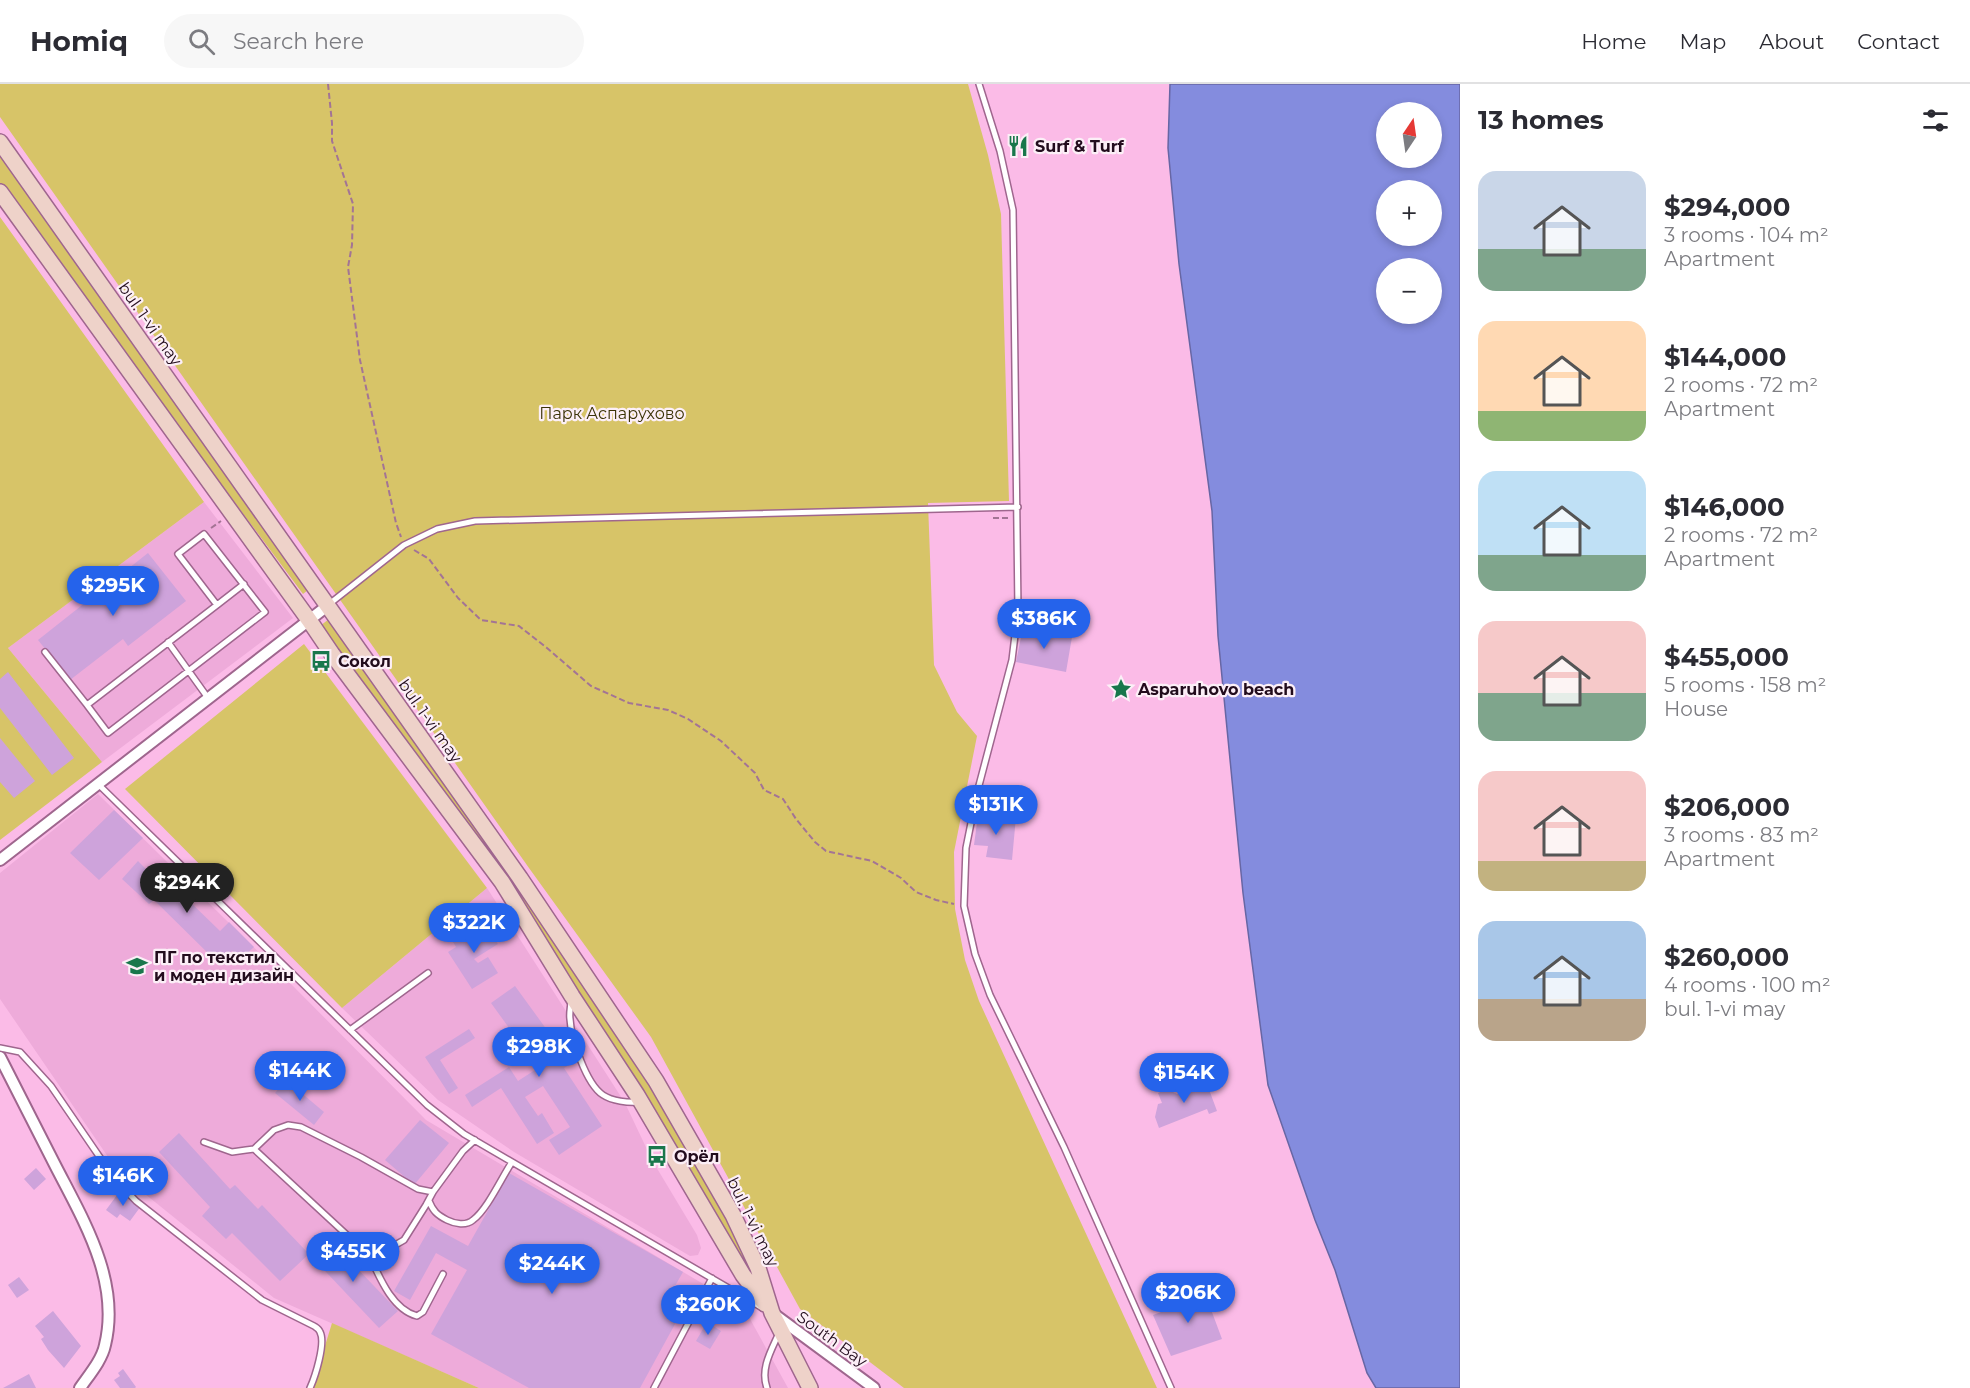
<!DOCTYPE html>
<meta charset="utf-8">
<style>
:root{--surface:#fff;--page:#f7f7f7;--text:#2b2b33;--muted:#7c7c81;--line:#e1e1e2;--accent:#2563eb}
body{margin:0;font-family:Montserrat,sans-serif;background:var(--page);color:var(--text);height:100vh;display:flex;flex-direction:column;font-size:22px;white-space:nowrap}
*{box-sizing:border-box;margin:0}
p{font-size:20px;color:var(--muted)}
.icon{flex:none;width:33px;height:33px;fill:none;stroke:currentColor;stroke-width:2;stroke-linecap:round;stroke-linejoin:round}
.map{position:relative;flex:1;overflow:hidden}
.side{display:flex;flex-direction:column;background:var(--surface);width:510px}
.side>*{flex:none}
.needle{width:39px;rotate:13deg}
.controls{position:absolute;left:1376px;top:18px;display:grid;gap:12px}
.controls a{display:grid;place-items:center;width:66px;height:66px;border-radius:50%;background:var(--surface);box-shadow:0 3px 9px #0003;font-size:30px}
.price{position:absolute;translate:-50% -51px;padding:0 14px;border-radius:21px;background:var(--accent);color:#fff;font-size:20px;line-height:39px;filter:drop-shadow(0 2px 3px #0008)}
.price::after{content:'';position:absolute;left:50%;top:36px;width:18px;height:14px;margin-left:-9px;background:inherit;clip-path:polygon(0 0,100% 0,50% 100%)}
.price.current{background:#222;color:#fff}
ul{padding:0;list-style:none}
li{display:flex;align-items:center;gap:18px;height:150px;padding:0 18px}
li span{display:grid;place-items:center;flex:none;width:168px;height:120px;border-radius:18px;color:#555}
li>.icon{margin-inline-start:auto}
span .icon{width:72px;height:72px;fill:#fffc;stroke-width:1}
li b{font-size:26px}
h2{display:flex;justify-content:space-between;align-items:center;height:72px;padding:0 18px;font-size:26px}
header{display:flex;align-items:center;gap:36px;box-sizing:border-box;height:84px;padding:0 30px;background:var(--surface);border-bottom:2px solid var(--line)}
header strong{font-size:28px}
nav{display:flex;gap:33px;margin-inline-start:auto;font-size:21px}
.search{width:420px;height:54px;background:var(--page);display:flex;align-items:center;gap:15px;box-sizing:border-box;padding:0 21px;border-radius:33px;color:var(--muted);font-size:22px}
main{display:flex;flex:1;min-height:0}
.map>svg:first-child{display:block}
.built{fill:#eeabda}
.green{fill:#d7c468}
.water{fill:#848cde;stroke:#6766a4;stroke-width:1.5;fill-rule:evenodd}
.building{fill:#cea3db}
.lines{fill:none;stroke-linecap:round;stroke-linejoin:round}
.service-casing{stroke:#9f668e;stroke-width:8}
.minor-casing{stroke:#9f668e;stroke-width:14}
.secondary-casing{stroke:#9f668e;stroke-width:18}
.path{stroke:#a37495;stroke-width:2;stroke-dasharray:6 3;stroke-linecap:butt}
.service{stroke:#fff;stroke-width:5}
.minor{stroke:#fff;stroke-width:10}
.secondary{stroke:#eed2c9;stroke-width:15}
.labels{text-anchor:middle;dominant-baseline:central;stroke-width:4.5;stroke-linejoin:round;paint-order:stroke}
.poi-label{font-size:16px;font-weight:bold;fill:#220c1d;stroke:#fceff7;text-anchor:start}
.street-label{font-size:16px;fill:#220c1d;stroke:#fceff7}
.park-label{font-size:16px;fill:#3b3307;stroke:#fceff7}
</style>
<header>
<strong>Homiq</strong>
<div class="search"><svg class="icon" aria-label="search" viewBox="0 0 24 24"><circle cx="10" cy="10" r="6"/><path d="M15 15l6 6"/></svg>Search here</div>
<nav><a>Home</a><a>Map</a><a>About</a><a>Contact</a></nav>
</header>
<main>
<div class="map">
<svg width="1460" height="1304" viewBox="0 0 1460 1304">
<rect width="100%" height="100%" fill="#fbbbe7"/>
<!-- built -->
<path class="built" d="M 204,418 L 293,534 L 102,678 L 8,564 Z
M 98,710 L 292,901 L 426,1036 L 744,1224 L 788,1304 L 479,1304 L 274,1214 L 119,1089 L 0,915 L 0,789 Z
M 487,804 L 625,1019 L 652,1076 L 697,1151 L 701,1164 L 698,1171 L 690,1172 L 514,1068 L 438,1016 L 342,924 Z"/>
<!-- green -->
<path class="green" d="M 0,0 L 968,0 L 988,71 L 1001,130 L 1009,417 L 928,419 L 934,581 L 957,628 L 977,652 L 954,768 L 955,825 L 965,876 L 979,917 L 1157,1304 L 904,1304 L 800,1225 L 651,953 L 529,784 L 0,33 Z
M 0,61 L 308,506 L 303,510 L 0,104 Z
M 0,133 L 204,418 L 8,564 L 102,678 L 0,756 Z
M 333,532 L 596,905 L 733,1131 L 772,1229 L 502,798 L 316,545 Z
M 304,560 L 487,804 L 342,924 L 125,705 Z
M 332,1239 L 479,1304 L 312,1304 Z"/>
<!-- water -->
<path class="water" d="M 1170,0 L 1460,0 L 1460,1304 L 1376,1304 L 1367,1289 L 1335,1186 L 1315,1136 L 1268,1001 L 1243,809 L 1218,552 L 1212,427 L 1179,180 L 1168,64 ZM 1386,28 L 1431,28 L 1431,74 L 1386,74 ZM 1386,106 L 1431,106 L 1431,152 L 1386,152 ZM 1386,184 L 1431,184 L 1431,230 L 1386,230 Z"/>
<!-- building -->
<path class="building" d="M 148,469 L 186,517 L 128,562 L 123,555 L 70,596 L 38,556 Z
M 1023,543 L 1072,553 L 1066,588 L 1016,578 Z
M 8,588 L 74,674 L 52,691 L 0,624 L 0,595 Z
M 0,654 L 35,697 L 14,714 L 0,698 Z
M 114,726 L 143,754 L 99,796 L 70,769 Z
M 997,730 L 1016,733 L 1012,776 L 986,773 L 988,762 L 974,761 L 978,731 L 996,734 Z
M 138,777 L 147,786 L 152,781 L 220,847 L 229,838 L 254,863 L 242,874 L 232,867 L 218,879 L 154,816 L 149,820 L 122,795 Z
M 481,834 L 498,860 L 474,875 L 478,879 L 488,873 L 498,889 L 472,905 L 448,868 L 456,863 L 450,853 L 462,846 L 464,850 L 472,845 L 470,842 Z
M 515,902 L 563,968 L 566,966 L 574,978 L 564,984 L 602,1042 L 559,1071 L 549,1056 L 570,1043 L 543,1002 L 525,1013 L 538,1032 L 542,1029 L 554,1049 L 537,1060 L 501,1004 L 472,1023 L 465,1011 L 509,983 L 518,997 L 538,984 L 491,919 Z
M 469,945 L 475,954 L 440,976 L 458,1004 L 449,1010 L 425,973 Z
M 286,996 L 324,1028 L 314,1041 L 275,1009 Z
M 1204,998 L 1207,1000 L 1217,1027 L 1209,1030 L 1207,1025 L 1159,1044 L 1155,1033 L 1158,1020 L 1162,1019 L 1158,1009 L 1167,1005 L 1177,1010 Z
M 420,1036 L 449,1059 L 414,1101 L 385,1076 Z
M 179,1049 L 230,1105 L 235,1101 L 258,1125 L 262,1121 L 309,1170 L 280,1197 L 232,1149 L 226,1155 L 202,1132 L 210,1123 L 159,1068 Z
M 36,1084 L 46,1095 L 34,1106 L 24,1095 Z
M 509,1089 L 683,1188 L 664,1221 L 680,1231 L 640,1304 L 529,1304 L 431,1250 L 467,1186 L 436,1169 L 410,1216 L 394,1207 L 431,1142 L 468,1162 Z
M 120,1107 L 141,1122 L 130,1137 L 120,1130 L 117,1134 L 106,1126 Z
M 327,1153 L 398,1227 L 379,1244 L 309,1170 Z
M 19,1193 L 29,1206 L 17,1214 L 8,1201 Z
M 1203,1204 L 1222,1255 L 1171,1272 L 1153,1231 L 1180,1221 L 1178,1213 Z
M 53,1227 L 81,1262 L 64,1284 L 48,1266 L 41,1255 L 44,1253 L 35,1242 Z
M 707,1238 L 721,1247 L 710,1265 L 696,1257 Z
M 123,1285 L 136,1303 L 135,1304 L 120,1304 L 114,1296 L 120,1292 L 118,1289 Z
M 29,1290 L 36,1304 L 3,1304 Z"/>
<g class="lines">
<defs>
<path id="service" d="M 979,0 L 1000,67 L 1013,126 L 1018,526 L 1012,576 L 977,709 L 966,764 L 964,822 L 975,870 L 990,911 L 1064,1063 L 1171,1304
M 204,450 L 265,528 L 108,649 L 87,621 L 217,521 L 178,470 Z
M 217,521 L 244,500
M 328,521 L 404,461 L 437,445 L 475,437 L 1018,423
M 168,558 L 208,614
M 45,568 L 87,621
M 98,700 L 427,1021 L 464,1050 L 761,1223
M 571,916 C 571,922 569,929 570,935 C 571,954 586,1000 603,1011 C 612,1017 628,1019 639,1018
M 350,946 L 428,889
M 0,964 L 20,968 L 51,1002 L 114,1094 L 136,1117 L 262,1216 L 314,1242 C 317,1244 319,1245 320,1248 C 326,1259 315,1293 310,1304
M 204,1058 L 232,1068 L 246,1066 L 254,1065 L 274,1046 L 288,1041 L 301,1043 L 361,1073 L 418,1105 L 433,1108
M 254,1065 L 348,1152 L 366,1164 L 383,1168 L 404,1156 L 426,1121 L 433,1108 L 463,1067 L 475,1056
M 429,1117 C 433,1127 437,1131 447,1136 C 455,1140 466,1142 473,1136 C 487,1126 502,1093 512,1078
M 366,1164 C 377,1187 390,1225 417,1232 L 423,1228 L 443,1190
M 654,1304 L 712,1194
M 767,1304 C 760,1285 771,1267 779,1249"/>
<path id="minor" d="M 0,776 L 326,523
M 0,973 C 18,1008 36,1044 54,1079 C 82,1134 121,1196 105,1261 C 102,1276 89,1291 80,1304
M 775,1231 L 874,1304"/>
<path id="secondary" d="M 0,58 L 520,794 L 656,997 L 733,1131 L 758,1184 L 772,1229 L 810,1304
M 0,108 L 309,536 L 332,570 L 502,798 L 572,912 L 637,1011 L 743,1191 L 765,1220"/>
</defs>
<!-- service casing -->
<use href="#service" class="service-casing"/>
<!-- minor casing -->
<use href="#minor" class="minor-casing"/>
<!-- secondary casing -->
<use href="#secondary" class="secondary-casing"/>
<!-- path -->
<path class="path" d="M 328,0 L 332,39 L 332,57 L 353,120 L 352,161 L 348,183 L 360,276 L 396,439 L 401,453
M 993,434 L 1008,434
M 211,444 L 221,437
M 414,466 L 429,475 L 458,514 L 481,536 L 519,542 L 547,564 L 591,602 L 629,619 L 668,626 L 688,635 L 721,657 L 755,689 L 764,706 L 783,715 L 796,735 L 815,758 L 826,767 L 872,777 L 901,794 L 916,808 L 936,816 L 954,820"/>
<!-- service -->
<use href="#service" class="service"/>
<!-- minor -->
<use href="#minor" class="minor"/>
<!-- secondary -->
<use href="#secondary" class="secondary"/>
</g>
<!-- icons -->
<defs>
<symbol id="restaurant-bare" viewBox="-9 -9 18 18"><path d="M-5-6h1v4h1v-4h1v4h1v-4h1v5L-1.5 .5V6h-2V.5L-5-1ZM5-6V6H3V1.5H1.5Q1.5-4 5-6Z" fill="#19774c" stroke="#fceff7" stroke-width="2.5" paint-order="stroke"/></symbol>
<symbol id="bus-bare" viewBox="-9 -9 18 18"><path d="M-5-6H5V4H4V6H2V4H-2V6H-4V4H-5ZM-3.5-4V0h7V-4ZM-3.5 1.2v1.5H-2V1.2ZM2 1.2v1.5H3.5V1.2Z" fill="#19774c" stroke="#fceff7" stroke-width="2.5" paint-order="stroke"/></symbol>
<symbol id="sight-bare" viewBox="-9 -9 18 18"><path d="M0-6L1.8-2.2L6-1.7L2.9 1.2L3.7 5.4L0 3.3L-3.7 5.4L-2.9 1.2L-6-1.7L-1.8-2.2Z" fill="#19774c" stroke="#fceff7" stroke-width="2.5" paint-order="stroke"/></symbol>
<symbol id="school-bare" viewBox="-9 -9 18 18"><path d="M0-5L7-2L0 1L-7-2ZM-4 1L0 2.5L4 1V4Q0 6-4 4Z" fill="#19774c" stroke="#fceff7" stroke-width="2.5" paint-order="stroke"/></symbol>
</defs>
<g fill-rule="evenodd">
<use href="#restaurant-bare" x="1003" y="47" width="30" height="30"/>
<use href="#bus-bare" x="306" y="562" width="30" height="30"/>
<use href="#sight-bare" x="1106" y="590" width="30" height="30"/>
<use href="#school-bare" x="122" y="867" width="30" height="30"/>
<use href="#bus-bare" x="642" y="1057" width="30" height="30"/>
</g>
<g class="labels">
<!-- poi labels -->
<g class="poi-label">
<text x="1035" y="62">Surf &amp; Turf</text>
<text x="338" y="577">Сокол</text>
<text x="1138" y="605">Asparuhovo beach</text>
<text x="154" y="873">ПГ по текстил<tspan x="154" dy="18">и моден дизайн</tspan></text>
<text x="674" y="1072">Орёл</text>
</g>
<!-- street labels -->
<g class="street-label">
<text transform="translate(150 240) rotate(55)">bul. 1-vi may</text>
<text transform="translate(430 637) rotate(55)">bul. 1-vi may</text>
<text transform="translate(753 1138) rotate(64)">bul. 1-vi may</text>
<text transform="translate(832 1255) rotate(36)">South Bay</text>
</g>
<!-- park labels -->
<g class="park-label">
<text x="612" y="329">Парк Аспарухово</text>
</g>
</g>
</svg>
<div class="controls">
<a><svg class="needle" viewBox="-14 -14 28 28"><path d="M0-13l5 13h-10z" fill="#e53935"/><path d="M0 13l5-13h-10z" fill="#7c7c81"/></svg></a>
<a>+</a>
<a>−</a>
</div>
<b class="price" style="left:113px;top:533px">$295K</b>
<b class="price" style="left:1044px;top:566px">$386K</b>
<b class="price" style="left:996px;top:752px">$131K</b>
<b class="price current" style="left:187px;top:830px">$294K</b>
<b class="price" style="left:474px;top:870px">$322K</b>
<b class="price" style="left:539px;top:994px">$298K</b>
<b class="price" style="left:300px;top:1018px">$144K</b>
<b class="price" style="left:1184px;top:1020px">$154K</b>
<b class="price" style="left:123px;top:1123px">$146K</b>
<b class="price" style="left:353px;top:1199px">$455K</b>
<b class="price" style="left:552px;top:1211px">$244K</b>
<b class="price" style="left:1188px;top:1240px">$206K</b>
<b class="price" style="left:708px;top:1252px">$260K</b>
</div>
<section class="side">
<h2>13 homes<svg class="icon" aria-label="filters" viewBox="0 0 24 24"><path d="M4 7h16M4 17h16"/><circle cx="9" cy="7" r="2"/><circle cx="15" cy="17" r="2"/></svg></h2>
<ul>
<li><span style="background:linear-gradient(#c9d6e8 65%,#7fa58c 0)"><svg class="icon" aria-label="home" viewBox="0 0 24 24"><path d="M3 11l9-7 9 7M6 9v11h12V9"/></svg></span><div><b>$294,000</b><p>3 rooms · 104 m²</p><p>Apartment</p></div></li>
<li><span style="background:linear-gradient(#ffd9b3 75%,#8fb573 0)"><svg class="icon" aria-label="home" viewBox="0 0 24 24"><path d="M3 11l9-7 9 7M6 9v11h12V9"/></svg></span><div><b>$144,000</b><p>2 rooms · 72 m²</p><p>Apartment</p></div></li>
<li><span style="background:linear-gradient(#bfe0f5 70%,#7fa58c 0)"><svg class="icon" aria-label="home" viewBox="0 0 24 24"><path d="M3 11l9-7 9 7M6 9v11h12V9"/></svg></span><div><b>$146,000</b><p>2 rooms · 72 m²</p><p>Apartment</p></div></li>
<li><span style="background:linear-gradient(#f6c9c9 60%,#7fa58c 0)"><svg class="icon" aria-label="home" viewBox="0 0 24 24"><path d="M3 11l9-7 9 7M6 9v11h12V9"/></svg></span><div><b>$455,000</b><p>5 rooms · 158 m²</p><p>House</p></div></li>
<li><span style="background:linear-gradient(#f6c9c9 75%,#c2b280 0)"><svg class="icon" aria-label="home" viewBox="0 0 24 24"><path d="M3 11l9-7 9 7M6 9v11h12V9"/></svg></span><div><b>$206,000</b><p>3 rooms · 83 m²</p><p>Apartment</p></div></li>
<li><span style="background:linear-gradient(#a9c7e8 65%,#b9a48a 0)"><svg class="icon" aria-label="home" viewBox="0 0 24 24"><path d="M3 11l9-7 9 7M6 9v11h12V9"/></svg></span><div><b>$260,000</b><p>4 rooms · 100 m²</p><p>bul. 1-vi may</p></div></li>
</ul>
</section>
</main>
